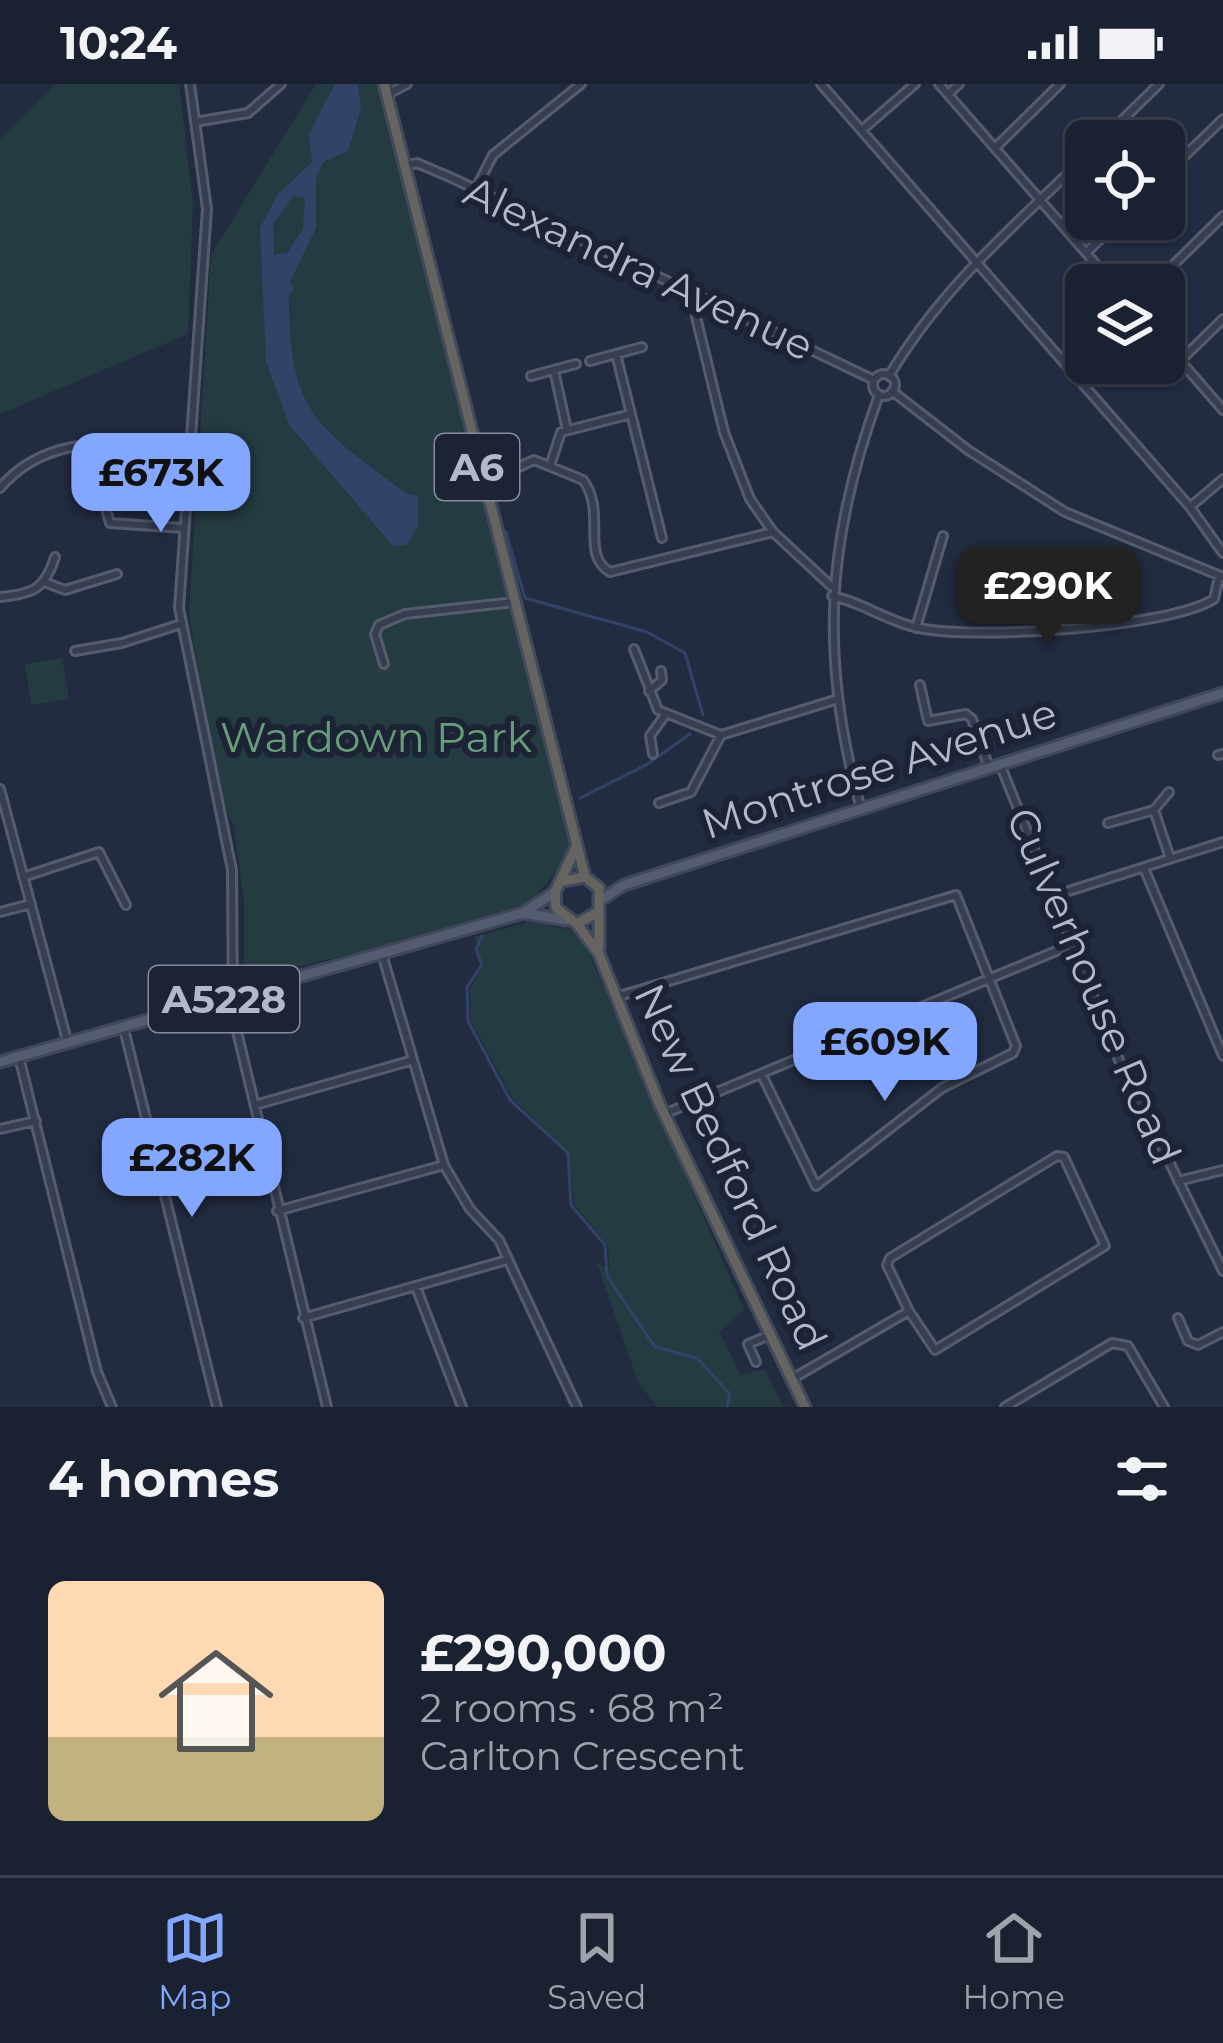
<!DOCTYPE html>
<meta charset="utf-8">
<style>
:root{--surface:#1a2130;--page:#272e3c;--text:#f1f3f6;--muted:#9fa3ab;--line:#383e4c;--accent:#83a7ff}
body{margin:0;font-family:Montserrat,sans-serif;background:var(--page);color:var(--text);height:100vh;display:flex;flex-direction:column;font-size:45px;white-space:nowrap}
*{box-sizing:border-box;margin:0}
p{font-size:39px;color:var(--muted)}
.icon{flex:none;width:66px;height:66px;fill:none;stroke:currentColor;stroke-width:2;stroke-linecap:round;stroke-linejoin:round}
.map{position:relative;height:1323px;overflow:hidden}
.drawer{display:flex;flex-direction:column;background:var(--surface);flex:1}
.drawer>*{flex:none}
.tools{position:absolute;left:1065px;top:36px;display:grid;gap:24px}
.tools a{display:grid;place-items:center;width:120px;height:120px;border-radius:18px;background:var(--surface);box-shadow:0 3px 9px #0004,0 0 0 3px var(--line);font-size:60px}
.price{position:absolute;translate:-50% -102px;padding:0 27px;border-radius:24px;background:var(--accent);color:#111;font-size:39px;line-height:78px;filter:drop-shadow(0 3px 6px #0008)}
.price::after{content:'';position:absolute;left:50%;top:72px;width:36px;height:27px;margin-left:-18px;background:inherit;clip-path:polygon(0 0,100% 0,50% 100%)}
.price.current{background:#222;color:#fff}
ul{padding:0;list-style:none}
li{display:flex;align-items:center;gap:36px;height:300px;padding:0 48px}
li span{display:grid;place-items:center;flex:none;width:336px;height:240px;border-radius:18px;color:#555}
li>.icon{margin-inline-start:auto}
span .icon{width:144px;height:144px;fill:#fffc;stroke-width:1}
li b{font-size:51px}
h2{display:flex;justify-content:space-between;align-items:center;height:144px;padding:0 48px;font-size:51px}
.status{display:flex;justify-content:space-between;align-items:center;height:84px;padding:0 60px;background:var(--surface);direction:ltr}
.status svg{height:33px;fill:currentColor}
.dock{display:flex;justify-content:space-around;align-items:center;height:168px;border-top:3px solid var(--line);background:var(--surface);font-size:33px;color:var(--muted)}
.dock a{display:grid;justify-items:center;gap:6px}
.dock .current{color:var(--accent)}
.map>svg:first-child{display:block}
.green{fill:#243b41}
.water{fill:#324367;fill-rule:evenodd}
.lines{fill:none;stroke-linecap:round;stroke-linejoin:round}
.stream{stroke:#324367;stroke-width:3}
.minor-casing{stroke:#545c6e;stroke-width:12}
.primary-casing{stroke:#3f4759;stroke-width:15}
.trunk-casing{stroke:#41495b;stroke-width:15}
.minor{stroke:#363e50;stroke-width:6}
.primary{stroke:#545d70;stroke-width:9}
.trunk{stroke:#666461;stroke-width:9}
.labels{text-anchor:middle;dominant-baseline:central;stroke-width:12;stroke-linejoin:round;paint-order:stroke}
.shield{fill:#1b2335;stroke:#858c9e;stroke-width:3}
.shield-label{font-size:39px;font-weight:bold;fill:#b2b9cb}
.street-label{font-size:42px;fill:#b2b9cb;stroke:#1b2335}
.park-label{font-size:42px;fill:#679e79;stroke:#1b2335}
</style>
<div class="status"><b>10:24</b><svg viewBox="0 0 49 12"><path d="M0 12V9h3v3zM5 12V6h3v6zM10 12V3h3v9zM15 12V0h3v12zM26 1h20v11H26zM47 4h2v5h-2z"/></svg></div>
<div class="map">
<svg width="1223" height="1323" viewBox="0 0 1223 1323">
<rect width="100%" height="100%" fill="#222c40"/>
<!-- green -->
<path class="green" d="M 56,0 L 179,0 L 193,120 L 188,250 L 0,330 L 0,55 Z
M 316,0 L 378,0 L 569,761 L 564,778 L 529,820 L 382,863 L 244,895 L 244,819 L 234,742 L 219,714 L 189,531 L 211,171 Z
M 62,574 L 69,615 L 31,621 L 25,580 Z
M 529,838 L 572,846 L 586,863 L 744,1226 L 719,1248 L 741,1291 L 765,1285 L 783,1323 L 657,1323 L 638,1298 L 597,1179 L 610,1186 L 608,1162 L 574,1120 L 569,1069 L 513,1015 L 471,937 L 470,905 L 483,882 L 474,853 Z"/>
<!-- water -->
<path class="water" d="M 335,0 L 358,0 L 361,25 L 348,67 L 323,78 L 316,95 L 316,144 L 290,198 L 294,205 L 289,210 C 288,331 318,343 407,410 L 418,412 L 418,443 L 406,461 L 393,462 L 290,342 L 266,278 L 260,144 L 278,110 L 312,78 L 309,50 ZM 293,112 L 305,114 L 303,145 L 287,169 L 274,171 L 273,140 Z"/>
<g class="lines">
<!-- stream -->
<path class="stream" d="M 506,448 L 525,514 L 647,548 L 685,569 L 703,631
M 580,714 L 646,681 L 690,650
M 482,852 L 476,865 L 482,881 L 467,903 L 468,937 L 510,1016 L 568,1069 L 571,1121 L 605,1161 L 607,1192 L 655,1263 L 697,1274 L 730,1310 L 727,1323"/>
<defs>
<path id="minor" d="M 190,0 L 207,125 L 179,524 L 232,786 L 233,931 L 327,1323
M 821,0 L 1190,423 L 1223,469
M 939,0 L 1114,201
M 948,10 L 959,0
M 386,11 L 407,0
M 195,38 L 248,29 L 281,0
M 862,46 L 915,0
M 1101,57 L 1159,0
M 995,64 L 1060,0
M 403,82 L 417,79 L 452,94 L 874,296
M 1164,92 L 1223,35
M 475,106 L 493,71 L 581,0
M 1086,169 L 1121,135
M 1153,201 L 1223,132
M 698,213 L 696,233 L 724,348 L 750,415 L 773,448 L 831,502
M 1164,258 L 1223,326
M 590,277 L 616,270
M 1180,277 L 1223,235
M 554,286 L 567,346
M873 301a11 11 0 1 1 22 0a11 11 0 1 1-22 0Z
M 531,292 L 576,280
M 889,292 C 942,203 1014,142 1086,72
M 892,307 L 968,366 L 1065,428 L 1223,493
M 631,330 L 616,270 L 642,263
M 551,379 L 561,348 L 631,330 L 662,454
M 484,399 L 534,376 L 583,396 C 607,428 580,471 610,488 L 773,448
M 0,404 C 50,346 119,361 189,362
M 1190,423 L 1223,395
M 107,429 L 110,439 L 182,444
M 47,499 L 65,506 L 117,490
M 832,512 C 862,518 888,538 919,544 C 976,556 1168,544 1214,515 L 1219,493
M 0,513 C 33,510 45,505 55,473
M 916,544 L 943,452
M 634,565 L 658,626 L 721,651
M 75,567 L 122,559 L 181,540
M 384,580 L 375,550 L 379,541 L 405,530 L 515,518
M 920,601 L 928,637 L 966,630 L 972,635 L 989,684
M 649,607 L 662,596 L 661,587
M 653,670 L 650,652 L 665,631
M 1218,671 L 1223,670
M 1000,680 L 1118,974 L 1223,1187
M 0,705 L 68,960
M 659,719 L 691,708 L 721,651 L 838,615
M 861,725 C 819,575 826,456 879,311
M 1154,726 L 1169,708
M 1108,739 L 1154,726 L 1170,774
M 1144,784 L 1223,972
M 23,793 L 99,768 L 126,821
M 1053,812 L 1223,758
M 0,828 L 31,820
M 382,870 L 444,1081 L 470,1125 L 499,1156 L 577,1323
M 616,913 L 956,811 L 1016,962 L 1013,969 L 942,1004 L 816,1102 L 762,991
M 124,945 L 217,1323
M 19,973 L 97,1288 L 112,1323
M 255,1021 L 413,976
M 664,1030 L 1073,860
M 0,1045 L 36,1037
M 1178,1097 L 1223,1086
M 277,1127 L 444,1081
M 416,1203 L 462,1323
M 303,1234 L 507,1176
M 1178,1234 L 1188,1257 L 1198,1261 L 1223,1248
M 756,1278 L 748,1260 L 770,1251
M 792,1295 L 909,1227 L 935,1266 L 1105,1162 L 1064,1073 L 1057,1072 L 890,1174 L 887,1181 L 909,1227
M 1005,1323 L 1112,1259 L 1128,1262 L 1164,1323"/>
<path id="primary" d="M 602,815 L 624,801 L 1223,609
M 523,829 L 566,836
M 0,978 L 523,829 L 555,808"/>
<path id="trunk" d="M 384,0 L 585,793
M 576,763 L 555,808 L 556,824 L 577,840 L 599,827
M 564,797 L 585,793 L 599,804 L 599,865
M 577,840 L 599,870 L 659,1019 L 805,1323"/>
</defs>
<!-- minor casing -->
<use href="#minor" class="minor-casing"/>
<!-- primary casing -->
<use href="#primary" class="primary-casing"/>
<!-- trunk casing -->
<use href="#trunk" class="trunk-casing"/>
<!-- minor -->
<use href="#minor" class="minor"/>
<!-- primary -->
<use href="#primary" class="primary"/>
<!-- trunk -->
<use href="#trunk" class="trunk"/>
</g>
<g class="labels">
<!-- shield labels -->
<g class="shield">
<rect x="435" y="350" width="84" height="66" rx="9"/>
<rect x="149" y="882" width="150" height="66" rx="9"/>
</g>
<g class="shield-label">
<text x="477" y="383">A6</text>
<text x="224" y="915">A5228</text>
</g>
<!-- street labels -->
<g class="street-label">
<text transform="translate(639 184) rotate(25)">Alexandra Avenue</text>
<text transform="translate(879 684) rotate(-18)">Montrose Avenue</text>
<text transform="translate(1094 902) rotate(67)">Culverhouse Road</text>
<text transform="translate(731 1083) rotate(65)">New Bedford Road</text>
</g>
<!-- park labels -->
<g class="park-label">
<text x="376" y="653">Wardown Park</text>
</g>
</g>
</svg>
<div class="tools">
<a><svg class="icon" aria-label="locate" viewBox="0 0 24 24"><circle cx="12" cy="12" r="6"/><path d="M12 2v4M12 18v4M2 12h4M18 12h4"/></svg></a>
<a><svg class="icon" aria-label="layers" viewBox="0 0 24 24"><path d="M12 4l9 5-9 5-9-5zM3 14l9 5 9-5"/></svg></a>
</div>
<b class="price" style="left:161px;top:451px">£673K</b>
<b class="price current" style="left:1048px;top:564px">£290K</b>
<b class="price" style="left:885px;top:1020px">£609K</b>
<b class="price" style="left:192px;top:1136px">£282K</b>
</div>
<section class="drawer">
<h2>4 homes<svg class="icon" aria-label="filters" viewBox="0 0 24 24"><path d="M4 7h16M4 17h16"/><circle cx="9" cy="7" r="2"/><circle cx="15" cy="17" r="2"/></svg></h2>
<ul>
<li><span style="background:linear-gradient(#ffd9b3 65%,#c2b280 0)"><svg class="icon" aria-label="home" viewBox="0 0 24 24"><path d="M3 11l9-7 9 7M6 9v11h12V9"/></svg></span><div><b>£290,000</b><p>2 rooms · 68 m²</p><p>Carlton Crescent</p></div></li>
</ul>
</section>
<nav class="dock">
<a class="current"><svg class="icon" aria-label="map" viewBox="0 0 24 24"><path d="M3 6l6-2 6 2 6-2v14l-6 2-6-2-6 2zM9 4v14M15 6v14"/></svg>Map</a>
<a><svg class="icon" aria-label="saved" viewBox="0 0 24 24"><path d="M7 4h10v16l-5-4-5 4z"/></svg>Saved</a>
<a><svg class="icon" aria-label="home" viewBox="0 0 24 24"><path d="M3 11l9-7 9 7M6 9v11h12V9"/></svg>Home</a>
</nav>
